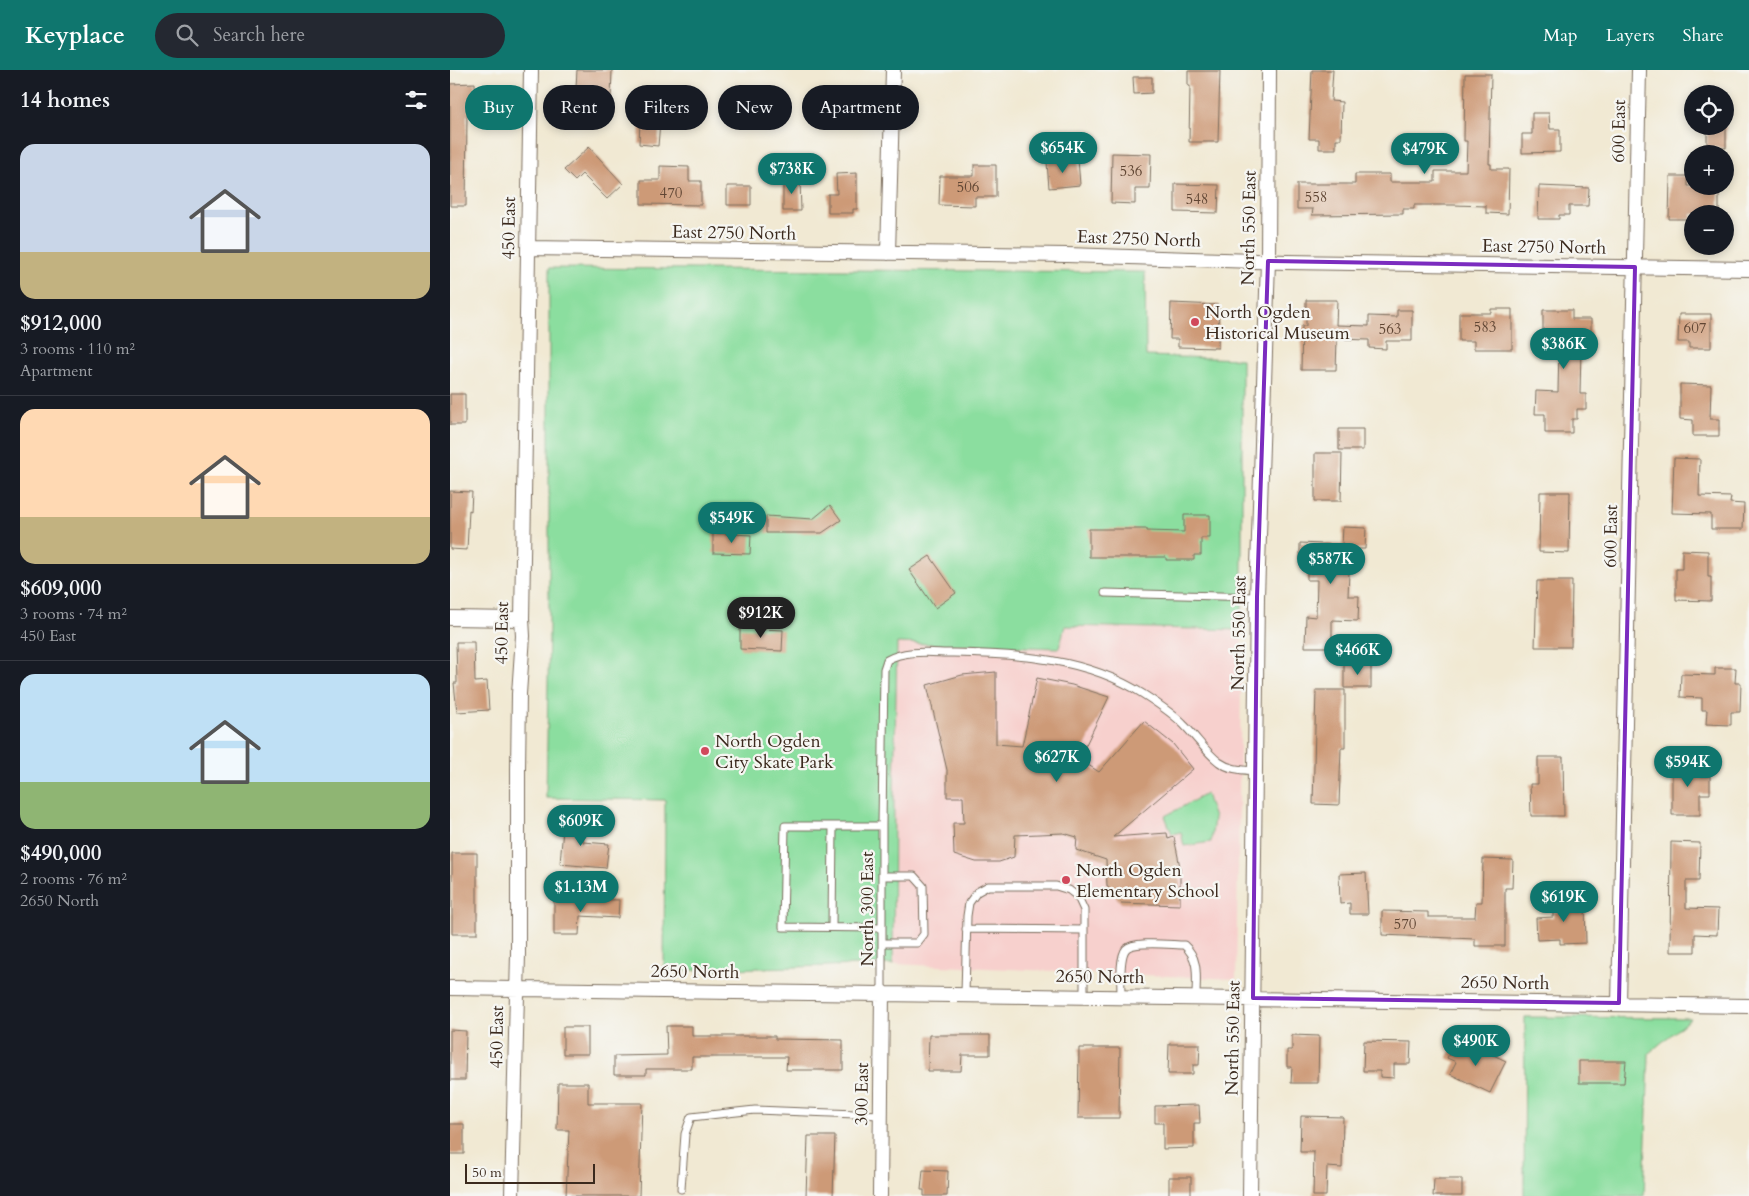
<!DOCTYPE html>
<meta charset="utf-8">
<style>
:root{--surface:#171b24;--page:#242831;--text:#f1f3f6;--muted:#9ea1a6;--line:#363941;--accent:#0f766e}
body{margin:0;font-family:Cardo,serif;background:var(--page);color:var(--text);height:100vh;display:flex;flex-direction:column;font-size:19px;white-space:nowrap}
*{box-sizing:border-box;margin:0}
p{font-size:16px;color:var(--muted)}
.icon{flex:none;width:28px;height:28px;fill:none;stroke:currentColor;stroke-width:2;stroke-linecap:round;stroke-linejoin:round}
.map{position:relative;flex:1;overflow:hidden}
.panel{display:flex;flex-direction:column;background:var(--surface);width:450px}
.panel>*{flex:none}
.guide{position:absolute;left:15px;top:15px;width:475px;height:45px;display:flex;gap:10px}
.tools{position:absolute;left:1234px;top:15px;display:grid;gap:10px}
.tools a{display:grid;place-items:center;width:50px;height:50px;border-radius:50%;background:var(--surface);box-shadow:0 2px 8px #0003;font-size:25px}
.scale{position:absolute;left:15px;bottom:12px;width:130px;box-sizing:border-box;padding-left:5px;border:2px solid #3b2a1e;border-top:0;font-size:14px;line-height:18px;white-space:nowrap;color:#3b2a1e;-webkit-text-stroke:4px #f6f6f2;paint-order:stroke}
.price{position:absolute;translate:-50% -42px;padding:0 11px;border-radius:18px;background:var(--accent);color:#fff;font-size:16px;line-height:32px;filter:drop-shadow(0 1px 2px #0008)}
.price::after{content:'';position:absolute;left:50%;top:30px;width:15px;height:11px;margin-left:-8px;background:inherit;clip-path:polygon(0 0,100% 0,50% 100%)}
.price.active{background:#222;color:#fff}
ul{padding:0;list-style:none}
li{display:grid;align-content:center;gap:10px;height:265px;padding:0 20px}
li+li{border-top:1px solid var(--line)}
li span{display:grid;place-items:center;height:155px;border-radius:15px;color:#555}
li>.icon{margin-inline-start:auto}
span .icon{width:90px;height:90px;fill:#fffc;stroke-width:1}
li b{font-size:21px}
h2{display:flex;justify-content:space-between;align-items:center;height:60px;padding:0 20px;font-size:21px}
.chip{padding:0 18px;border-radius:22px;background:var(--surface);box-shadow:0 2px 8px #0003;font-size:18px;line-height:45px}
.chip.active{background:var(--accent);color:#fff}
header{display:flex;align-items:center;gap:30px;box-sizing:border-box;height:70px;padding:0 25px;background:var(--accent);color:#fff}
header strong{font-size:24px}
nav{display:flex;gap:28px;margin-inline-start:auto;font-size:18px}
.search{width:350px;height:45px;background:var(--page);display:flex;align-items:center;gap:12px;box-sizing:border-box;padding:0 18px;border-radius:28px;color:var(--muted);font-size:19px}
main{display:flex;flex:1;min-height:0}
.map>svg:first-child{display:block}
.built{fill:#f7d0cd}
.green{fill:#8bde9f;stroke:#63845e}
.building{fill:#cd9a77}
.lines{fill:none;stroke-linecap:round;stroke-linejoin:round}
.lane-casing{stroke:#7b6d5d;stroke-width:9}
.street-casing{stroke:#7b6d5d;stroke-width:16}
.lane{stroke:#fff;stroke-width:7}
.street{stroke:#fff;stroke-width:14}
.marked{fill:none;stroke:#7b2cbf;stroke-width:4;stroke-linejoin:round}
.poi-dot{fill:#d1495b;stroke:#f6f6f2;stroke-width:2}
.labels{text-anchor:middle;dominant-baseline:central;stroke-width:4.5;stroke-linejoin:round;paint-order:stroke}
.number-label{font-size:15px;fill:#604634}
.street-label{font-size:18px;fill:#3b2a1e;stroke:#f6f6f2}
.poi-label{font-size:18px;fill:#3b2a1e;stroke:#f6f6f2;text-anchor:start}
</style>
<header>
<strong>Keyplace</strong>
<div class="search"><svg class="icon" aria-label="search" viewBox="0 0 24 24"><circle cx="10" cy="10" r="6"/><path d="M15 15l6 6"/></svg>Search here</div>
<nav><a>Map</a><a>Layers</a><a>Share</a></nav>
</header>
<main>
<section class="panel">
<h2>14 homes<svg class="icon" aria-label="filters" viewBox="0 0 24 24"><path d="M4 7h16M4 17h16"/><circle cx="9" cy="7" r="2"/><circle cx="15" cy="17" r="2"/></svg></h2>
<ul>
<li><span style="background:linear-gradient(#c9d6e8 70%,#c2b280 0)"><svg class="icon" aria-label="home" viewBox="0 0 24 24"><path d="M3 11l9-7 9 7M6 9v11h12V9"/></svg></span><div><b>$912,000</b><p>3 rooms · 110 m²</p><p>Apartment</p></div></li>
<li><span style="background:linear-gradient(#ffd9b3 70%,#c2b280 0)"><svg class="icon" aria-label="home" viewBox="0 0 24 24"><path d="M3 11l9-7 9 7M6 9v11h12V9"/></svg></span><div><b>$609,000</b><p>3 rooms · 74 m²</p><p>450 East</p></div></li>
<li><span style="background:linear-gradient(#bfe0f5 70%,#8fb573 0)"><svg class="icon" aria-label="home" viewBox="0 0 24 24"><path d="M3 11l9-7 9 7M6 9v11h12V9"/></svg></span><div><b>$490,000</b><p>2 rooms · 76 m²</p><p>2650 North</p></div></li>
</ul>
</section>
<div class="map">
<svg width="1299" height="1126" viewBox="0 0 1299 1126">
<rect width="100%" height="100%" fill="#f6f6f2"/>
<filter id="ink" filterUnits="userSpaceOnUse"><feTurbulence type="fractalNoise" baseFrequency=".02" numOctaves="2"/><feDisplacementMap in="SourceGraphic" scale="10" xChannelSelector="R" yChannelSelector="G"/><feConvolveMatrix kernelMatrix="1 2 1 2 8 2 1 2 1" color-interpolation-filters="sRGB"/></filter>
<filter id="wash" filterUnits="userSpaceOnUse"><feTurbulence type="fractalNoise" baseFrequency=".0096" numOctaves="4" result="noise"/><feDisplacementMap in="SourceGraphic" scale="20" xChannelSelector="R" yChannelSelector="G"/><feGaussianBlur stdDeviation="1.12" result="paint"/><feColorMatrix in="noise" values="0 0 0 0 0 0 0 0 0 0 0 0 0 0 0 0 0 1.4 0 .05"/><feComposite in="paint" operator="in"/></filter>
<g filter="url(#wash)">
<rect width="100%" height="100%" fill="#f1e9d3"/>
<!-- built -->
<path class="built" d="M 615,556 L 792,560 L 786,909 L 443,894 L 444,725 L 447,573 L 609,578 Z"/>
<!-- green -->
<path class="green" d="M 99,198 L 695,202 L 696,286 L 792,289 L 792,560 L 615,556 L 609,578 L 447,573 L 444,725 L 443,894 L 214,901 L 215,730 L 96,728 L 99,557 Z
M 756,724 L 764,748 L 761,772 L 734,776 L 731,762 L 722,764 L 715,746 Z
M 1075,947 L 1241,948 L 1199,983 L 1194,1126 L 1074,1126 Z"/>
<g id="blocks">
<!-- building -->
<path class="building" d="M 127,0 L 162,0 L 161,28 L 129,26 L 129,18 L 126,18 Z
M 862,0 L 883,0 L 881,31 L 892,32 L 891,69 L 886,69 L 886,79 L 869,79 L 869,69 L 859,69 Z
M 738,1 L 770,1 L 768,72 L 739,72 L 740,16 L 738,16 Z
M 1015,4 L 1041,4 L 1039,94 L 1041,94 L 1041,99 L 1059,99 L 1058,144 L 1036,143 L 1036,136 L 1004,135 L 964,135 L 964,139 L 953,139 L 953,144 L 862,145 L 863,139 L 847,139 L 847,114 L 905,114 L 905,104 L 940,104 L 940,112 L 985,112 L 985,101 L 1016,101 L 1017,71 L 1014,71 Z
M 683,7 L 702,7 L 702,23 L 684,24 Z
M 25,13 L 26,45 L 17,45 L 16,136 L 0,136 L 0,14 Z
M 1082,43 L 1099,43 L 1100,59 L 1110,59 L 1110,82 L 1072,83 L 1072,64 L 1082,64 Z
M 190,51 L 210,52 L 208,76 L 189,74 Z
M 1257,56 L 1276,56 L 1276,78 L 1257,77 Z
M 139,77 L 173,114 L 157,129 L 132,104 L 125,111 L 114,100 Z
M 662,83 L 701,84 L 700,119 L 685,119 L 685,134 L 661,133 Z
M 628,89 L 630,115 L 599,118 L 597,92 Z
M 524,95 L 546,95 L 546,127 L 525,127 L 525,136 L 489,135 L 490,106 L 524,106 Z
M 210,96 L 239,97 L 239,111 L 251,111 L 251,135 L 191,134 L 191,110 L 210,110 Z
M 407,103 L 407,139 L 403,139 L 403,143 L 378,143 L 378,124 L 387,124 L 386,104 Z
M 1220,106 L 1238,106 L 1238,116 L 1269,116 L 1269,144 L 1242,144 L 1242,149 L 1219,149 Z
M 333,109 L 350,109 L 351,141 L 333,141 Z
M 725,114 L 769,115 L 768,143 L 725,142 Z
M 277,116 L 301,116 L 301,135 L 277,135 Z
M 1089,116 L 1139,118 L 1138,136 L 1119,136 L 1119,145 L 1109,145 L 1109,149 L 1088,149 Z
M 856,230 L 887,230 L 886,255 L 919,256 L 919,246 L 947,247 L 947,240 L 962,240 L 962,271 L 936,271 L 936,279 L 919,278 L 919,270 L 887,269 L 886,300 L 851,300 L 852,256 L 856,256 Z
M 721,233 L 769,235 L 768,278 L 728,277 L 728,269 L 720,269 Z
M 1041,239 L 1062,239 L 1062,279 L 1024,279 L 1024,271 L 1009,271 L 1009,243 L 1041,243 Z
M 1093,240 L 1122,240 L 1122,249 L 1141,249 L 1141,266 L 1137,266 L 1138,277 L 1131,277 L 1130,324 L 1136,324 L 1136,339 L 1127,339 L 1127,349 L 1122,349 L 1122,363 L 1095,363 L 1095,344 L 1085,344 L 1086,321 L 1108,322 L 1109,277 L 1093,277 Z
M 1229,244 L 1261,244 L 1261,278 L 1239,278 L 1239,272 L 1228,272 Z
M 1230,314 L 1261,315 L 1260,349 L 1269,349 L 1269,366 L 1243,366 L 1243,350 L 1230,349 Z
M 0,324 L 15,324 L 15,355 L 0,355 Z
M 889,359 L 913,359 L 913,380 L 889,380 Z
M 865,383 L 892,383 L 891,431 L 865,431 Z
M 1224,388 L 1250,389 L 1249,426 L 1281,427 L 1280,433 L 1294,434 L 1293,459 L 1261,459 L 1261,444 L 1222,443 Z
M 0,421 L 22,422 L 21,441 L 19,440 L 17,480 L 0,479 Z
M 1090,422 L 1120,422 L 1119,483 L 1089,482 Z
M 380,435 L 391,450 L 372,463 L 316,463 L 316,446 L 363,449 Z
M 734,445 L 760,445 L 760,468 L 751,468 L 751,485 L 744,485 L 744,490 L 716,490 L 716,487 L 639,487 L 639,459 L 697,459 L 697,461 L 734,462 Z
M 893,457 L 916,458 L 915,479 L 900,479 L 898,526 L 909,526 L 908,551 L 882,550 L 882,577 L 855,577 L 856,546 L 866,547 L 867,510 L 857,510 L 857,490 L 850,490 L 850,473 L 892,475 Z
M 263,463 L 301,465 L 300,484 L 263,483 Z
M 1232,480 L 1258,481 L 1258,507 L 1261,507 L 1261,531 L 1226,530 L 1226,499 L 1232,499 Z
M 480,486 L 506,523 L 485,538 L 459,500 Z
M 1087,511 L 1122,511 L 1121,577 L 1085,577 Z
M 290,558 L 333,560 L 332,581 L 290,579 Z
M 6,572 L 24,572 L 25,612 L 37,611 L 39,640 L 7,642 L 4,613 L 7,613 Z
M 894,595 L 921,595 L 921,618 L 894,618 Z
M 1265,598 L 1286,598 L 1285,613 L 1291,613 L 1290,642 L 1281,642 L 1281,655 L 1256,654 L 1257,640 L 1252,640 L 1252,628 L 1230,627 L 1231,604 L 1265,605 Z
M 546,602 L 546,674 L 572,676 L 587,608 L 622,615 L 659,627 L 629,689 L 649,702 L 694,651 L 723,674 L 743,699 L 663,767 L 717,763 L 718,769 L 724,767 L 730,797 L 730,835 L 671,833 L 657,816 L 656,790 L 626,780 L 627,767 L 613,763 L 565,765 L 564,787 L 549,792 L 526,792 L 504,785 L 503,753 L 514,753 L 513,727 L 497,727 L 497,700 L 477,615 L 512,605 Z
M 866,620 L 895,620 L 895,678 L 891,678 L 889,735 L 863,734 Z
M 1088,687 L 1113,687 L 1114,746 L 1081,746 L 1080,714 L 1088,714 Z
M 1222,692 L 1251,692 L 1251,706 L 1260,706 L 1260,724 L 1250,724 L 1250,745 L 1222,745 Z
M 114,747 L 135,749 L 133,772 L 159,774 L 156,798 L 110,794 Z
M 1221,772 L 1250,773 L 1249,811 L 1236,811 L 1236,838 L 1268,839 L 1267,865 L 1245,864 L 1245,882 L 1220,882 Z
M 2,783 L 27,783 L 27,864 L 2,864 Z
M 1033,789 L 1063,790 L 1062,818 L 1055,818 L 1055,876 L 1025,876 L 1025,869 L 932,865 L 932,841 L 978,842 L 978,847 L 1025,847 L 1026,832 L 1032,832 Z
M 916,803 L 918,844 L 900,844 L 900,833 L 890,834 L 889,804 Z
M 1127,826 L 1127,834 L 1135,834 L 1136,873 L 1110,874 L 1110,869 L 1087,870 L 1086,848 L 1103,847 L 1103,842 L 1109,842 L 1109,827 Z
M 104,829 L 169,830 L 168,848 L 130,846 L 129,865 L 104,865 Z
M 216,956 L 242,956 L 242,966 L 325,966 L 325,969 L 393,970 L 393,1000 L 336,1000 L 337,987 L 242,987 L 242,999 L 196,999 L 196,1005 L 164,1005 L 164,986 L 217,985 Z
M 113,957 L 138,957 L 138,984 L 113,984 Z
M 0,960 L 16,961 L 15,1010 L 0,1010 Z
M 479,965 L 540,965 L 540,985 L 512,985 L 511,1001 L 478,1001 Z
M 842,965 L 869,966 L 868,1013 L 841,1013 L 842,997 L 837,997 L 837,980 L 842,980 Z
M 914,971 L 961,972 L 960,994 L 944,994 L 944,1008 L 930,1007 L 930,1001 L 913,1001 Z
M 1005,972 L 1027,983 L 1029,978 L 1056,991 L 1040,1023 L 1000,1004 L 1006,992 L 997,988 Z
M 719,974 L 750,974 L 749,995 L 743,995 L 743,1004 L 718,1004 Z
M 629,978 L 670,978 L 669,1048 L 628,1048 Z
M 1129,991 L 1176,991 L 1174,1013 L 1129,1013 Z
M 108,1013 L 138,1013 L 138,1033 L 192,1033 L 189,1126 L 116,1126 L 119,1060 L 107,1060 Z
M 749,1035 L 750,1053 L 744,1053 L 744,1078 L 713,1079 L 713,1053 L 705,1053 L 705,1036 Z
M 851,1046 L 893,1047 L 892,1098 L 877,1097 L 876,1126 L 863,1126 L 864,1082 L 850,1082 Z
M 0,1054 L 14,1054 L 14,1084 L 0,1084 Z
M 358,1066 L 385,1066 L 383,1126 L 356,1126 Z
M 473,1100 L 498,1101 L 497,1126 L 474,1126 L 474,1120 L 471,1120 Z
M 719,1107 L 741,1107 L 741,1126 L 719,1126 Z
M 984,1109 L 1012,1109 L 1012,1126 L 983,1126 Z"/>
</g>
</g>
<g filter="url(#ink)">
<use href="#blocks" fill-opacity="0" stroke="#7b6d5d" stroke-width="1"/>
<g class="lines">
<defs>
<path id="lane" d="M 655,523 L 807,527
M 382,857 L 383,756
M 432,858 L 333,857 L 335,756 L 432,756 L 434,599 L 437,590 C 457,579 481,583 503,583 C 568,584 637,588 693,624 C 707,633 724,644 735,656 C 747,668 756,682 769,692 C 780,700 793,700 805,701
M 516,859 L 634,860
M 432,873 L 467,873 L 474,864 L 473,816 L 464,806 L 432,806
M 432,922 L 432,756
M 515,924 L 517,846 L 519,833 L 527,822 L 538,816 L 606,816 L 619,820 L 628,827 L 634,840 L 634,926
M 671,926 C 671,915 669,887 676,879 C 684,870 722,875 734,875 C 750,889 746,907 746,927
M 231,1119 L 235,1064 L 241,1047 L 305,1040 L 431,1045"/>
<path id="street" d="M 78,178 L 617,185 L 837,192 L 1299,199
M 438,183 L 443,0
M 0,548 L 72,549
M 0,918 L 1299,936
M 1169,933 L 1189,0
M 62,1126 L 68,884 L 68,699 L 69,624 L 73,566 L 72,549 L 81,0
M 430,1126 L 432,922
M 800,1126 L 807,527 L 818,191 L 819,0"/>
</defs>
<!-- lane casing -->
<use href="#lane" class="lane-casing"/>
<!-- street casing -->
<use href="#street" class="street-casing"/>
<!-- lane -->
<use href="#lane" class="lane"/>
<!-- street -->
<use href="#street" class="street"/>
</g>
</g>
<!-- marked area -->
<path class="marked" d="M 818,191 L 1185,197 L 1169,933 L 803,928 L 807,527 Z"/>
<!-- markers -->
<g class="poi-dot">
<circle cx="745" cy="252" r="5"/>
<circle cx="255" cy="681" r="5"/>
<circle cx="616" cy="810" r="5"/>
</g>
<g class="labels">
<!-- number labels -->
<g class="number-label">
<text x="681" y="101">536</text>
<text x="518" y="117">506</text>
<text x="221" y="123">470</text>
<text x="866" y="127">558</text>
<text x="747" y="129">548</text>
<text x="1035" y="257">583</text>
<text x="1245" y="258">607</text>
<text x="940" y="259">563</text>
<text x="955" y="854">570</text>
</g>
<!-- street labels -->
<g class="street-label">
<text transform="translate(1169 61) rotate(-89)">600 East</text>
<text transform="translate(59 158) rotate(-89)">450 East</text>
<text transform="translate(799 158) rotate(-89)">North 550 East</text>
<text transform="translate(284 163) rotate(1)">East 2750 North</text>
<text transform="translate(689 169) rotate(2)">East 2750 North</text>
<text transform="translate(1094 177) rotate(1)">East 2750 North</text>
<text transform="translate(1161 466) rotate(-89)">600 East</text>
<text transform="translate(52 563) rotate(-89)">450 East</text>
<text transform="translate(789 563) rotate(-89)">North 550 East</text>
<text transform="translate(417 839) rotate(-90)">North 300 East</text>
<text transform="translate(245 902) rotate(1)">2650 North</text>
<text transform="translate(650 907) rotate(1)">2650 North</text>
<text transform="translate(1055 913) rotate(1)">2650 North</text>
<text transform="translate(47 967) rotate(-89)">450 East</text>
<text transform="translate(783 968) rotate(-89)">North 550 East</text>
<text transform="translate(412 1024) rotate(-89)">300 East</text>
</g>
<!-- poi labels -->
<g class="poi-label">
<text x="755" y="242">North Ogden<tspan x="755" dy="21">Historical Museum</tspan></text>
<text x="265" y="671">North Ogden<tspan x="265" dy="21">City Skate Park</tspan></text>
<text x="626" y="800">North Ogden<tspan x="626" dy="21">Elementary School</tspan></text>
</g>
</g>
</svg>
<div class="tools">
<a><svg class="icon" aria-label="locate" viewBox="0 0 24 24"><circle cx="12" cy="12" r="6"/><path d="M12 2v4M12 18v4M2 12h4M18 12h4"/></svg></a>
<a>+</a>
<a>−</a>
</div>
<div class="scale">50 m</div>
<b class="price" style="left:613px;top:104px">$654K</b>
<b class="price" style="left:975px;top:105px">$479K</b>
<b class="price" style="left:342px;top:125px">$738K</b>
<b class="price" style="left:1114px;top:300px">$386K</b>
<b class="price" style="left:282px;top:474px">$549K</b>
<b class="price" style="left:881px;top:515px">$587K</b>
<b class="price active" style="left:311px;top:569px">$912K</b>
<b class="price" style="left:908px;top:606px">$466K</b>
<b class="price" style="left:607px;top:713px">$627K</b>
<b class="price" style="left:1238px;top:718px">$594K</b>
<b class="price" style="left:131px;top:777px">$609K</b>
<b class="price" style="left:131px;top:843px">$1.13M</b>
<b class="price" style="left:1114px;top:853px">$619K</b>
<b class="price" style="left:1026px;top:997px">$490K</b>
<div class="guide">
<a class="chip active">Buy</a>
<a class="chip">Rent</a>
<a class="chip">Filters</a>
<a class="chip">New</a>
<a class="chip">Apartment</a>
</div>
</div>
</main>
